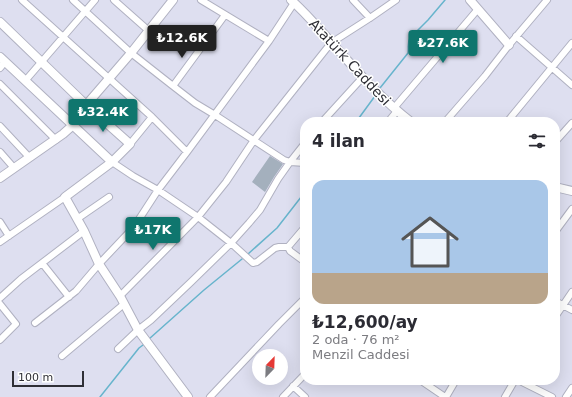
<!DOCTYPE html>
<html lang="tr">
<meta charset="utf-8">
<style>
:root{--surface:#fff;--page:#f7f7f7;--text:#2b2b33;--muted:#7c7c81;--accent:#0f766e}
body{margin:0;font-family:"DejaVu Sans",sans-serif;background:var(--page);color:var(--text);height:100vh;display:flex;flex-direction:column;font-size:15px;white-space:nowrap}
*{box-sizing:border-box;margin:0}
p{font-size:13px;color:var(--muted)}
.icon{flex:none;width:22px;height:22px;fill:none;stroke:currentColor;stroke-width:2;stroke-linecap:round;stroke-linejoin:round}
.map{position:relative;flex:1;overflow:hidden}
.sheet{position:absolute;left:300px;top:117px;width:260px;height:268px;display:flex;flex-direction:column;background:var(--surface);border-radius:16px;box-shadow:0 4px 16px #0002}
.sheet>*{flex:none}
.needle{width:26px;rotate:23deg}
.tools{position:absolute;left:252px;top:349px;display:grid;gap:8px}
.tools a{display:grid;place-items:center;width:36px;height:36px;border-radius:50%;background:var(--surface);box-shadow:0 4px 16px #0002;font-size:20px}
.scale{position:absolute;left:12px;bottom:10px;width:72px;box-sizing:border-box;padding-left:4px;border:2px solid #2f2f36;border-top:0;font-size:11px;line-height:14px;white-space:nowrap;color:#2f2f36;-webkit-text-stroke:3px #fff;paint-order:stroke}
.price{position:absolute;translate:-50% -34px;padding:0 9px;border-radius:4px;background:var(--accent);color:#fff;font-size:13px;line-height:26px;filter:drop-shadow(0 1px 2px #0008)}
.price::after{content:'';position:absolute;left:50%;top:24px;width:12px;height:9px;margin-left:-6px;background:inherit;clip-path:polygon(0 0,100% 0,50% 100%)}
.price.current{background:#222;color:#fff}
ul{padding:0;list-style:none}
li{display:grid;align-content:center;gap:8px;height:212px;padding:0 12px}
li span{display:grid;place-items:center;height:124px;border-radius:12px;color:#555}
li>.icon{margin-inline-start:auto}
span .icon{width:72px;height:72px;fill:#fffc;stroke-width:1}
li b{font-size:17px}
h2{display:flex;justify-content:space-between;align-items:center;height:48px;padding:0 12px;font-size:17px}
.map>svg:first-child{display:block}
.lines{fill:none;stroke-linecap:round;stroke-linejoin:round}
.stream{stroke:#67b4cc;stroke-width:1.5}
.building{fill:#a4b0bd}
.street-casing{stroke:#b0b1c1;stroke-width:8}
.secondary-casing{stroke:#b0b1c1;stroke-width:10}
.street{stroke:#fff;stroke-width:6}
.secondary{stroke:#fff;stroke-width:8}
.labels{text-anchor:middle;dominant-baseline:central;stroke-width:3;stroke-linejoin:round;paint-order:stroke}
.street-label{font-size:14px;fill:#2f2f36;stroke:#fff}
</style>
<div class="map">
<svg width="572" height="397" viewBox="0 0 572 397">
<rect width="100%" height="100%" fill="#dedff0"/>
<g class="lines">
<!-- stream -->
<path class="stream" d="M 380,88 L 408,53 C 409,48 407,43 410,38 L 428,20 L 445,0
M 356,122 L 375,96
M 248,254 L 277,228 L 305,192
M 149,339 L 204,290 L 242,259
M 100,397 L 139,348 L 143,345"/>
</g>
<!-- building -->
<path class="building" d="M 270,156 L 283,164 L 274,177 L 265,192 L 252,182 Z"/>
<g class="lines">
<defs>
<path id="street" d="M 22,0 L 152,117 L 187,152
M 73,0 L 131,53 L 173,86 L 225,15
M 114,0 L 149,31
M 201,0 L 269,41
M 353,0 L 370,18
M 516,36 L 572,85
M 0,68 L 5,62
M 25,81 L 95,0
M 0,84 L 56,140
M 173,86 L 195,103 L 215,115 L 284,160 L 290,162 L 305,163
M 394,108 L 478,9
M 322,122 L 363,77
M 388,122 L 397,111
M 445,122 L 485,76 L 509,45 L 547,0
M 507,122 L 572,43
M 0,126 L 29,157
M 555,142 L 572,123
M 130,144 L 152,117
M 0,152 L 14,168
M 112,162 L 133,176 L 158,190 L 198,217 L 231,243 L 253,263 L 257,262 L 275,248 L 279,247 L 288,247 L 305,227
M 77,219 L 109,197
M 0,222 L 9,236
M 555,232 L 572,209
M 0,242 L 65,197
M 288,247 L 290,251 L 305,262
M 42,263 L 69,297
M 120,296 L 198,217 L 226,182 L 254,140 L 331,43 L 370,18 L 396,0
M 0,298 L 21,279 L 84,231
M 555,301 L 572,310
M 0,304 L 16,324 L 0,340
M 555,317 L 572,292
M 35,323 L 76,291 L 99,264 L 134,227 L 158,190 L 187,152 L 269,41 L 294,3
M 118,349 L 138,330 L 151,320 L 191,282 L 231,243 L 249,223 L 260,210 L 278,179 L 290,162 L 305,143
M 62,356 L 124,304
M 420,380 L 445,397
M 518,380 L 552,397
M 293,386 L 305,397
M 210,397 L 279,324 L 305,298
M 283,397 L 305,374
M 446,397 L 456,380
M 505,397 L 515,380
M 566,397 L 572,388"/>
<path id="secondary" d="M 291,0 C 306,13 318,28 331,42 C 356,70 381,99 411,122
M 470,0 L 509,45
M 0,22 L 83,102 L 130,144 L 112,162 L 65,197 L 84,231 L 99,264 L 120,296 L 138,330 L 188,397
M 0,57 L 112,162
M 87,104 L 131,53 L 173,0
M 0,178 L 63,134 L 72,126 L 90,107
M 555,187 L 572,191"/>
</defs>
<!-- street casing -->
<use href="#street" class="street-casing"/>
<!-- secondary casing -->
<use href="#secondary" class="secondary-casing"/>
<!-- street -->
<use href="#street" class="street"/>
<!-- secondary -->
<use href="#secondary" class="secondary"/>
</g>
<g class="labels">
<!-- street labels -->
<g class="street-label">
<text transform="translate(350 62) rotate(47)">Atatürk Caddesi</text>
</g>
</g>
</svg>
<div class="tools">
<a><svg class="needle" viewBox="-14 -14 28 28"><path d="M0-13l5 13h-10z" fill="#e53935"/><path d="M0 13l5-13h-10z" fill="#7c7c81"/></svg></a>
</div>
<div class="scale">100 m</div>
<b class="price current" style="left:182px;top:59px">₺12.6K</b>
<b class="price" style="left:443px;top:64px">₺27.6K</b>
<b class="price" style="left:103px;top:133px">₺32.4K</b>
<b class="price" style="left:153px;top:251px">₺17K</b>
<section class="sheet">
<h2>4 ilan<svg class="icon" aria-label="filters" viewBox="0 0 24 24"><path d="M4 7h16M4 17h16"/><circle cx="9" cy="7" r="2"/><circle cx="15" cy="17" r="2"/></svg></h2>
<ul>
<li><span style="background:linear-gradient(#a9c7e8 75%,#b9a48a 0)"><svg class="icon" aria-label="home" viewBox="0 0 24 24"><path d="M3 11l9-7 9 7M6 9v11h12V9"/></svg></span><div><b>₺12,600/ay</b><p>2 oda · 76 m²</p><p>Menzil Caddesi</p></div></li>
</ul>
</section>
</div>
